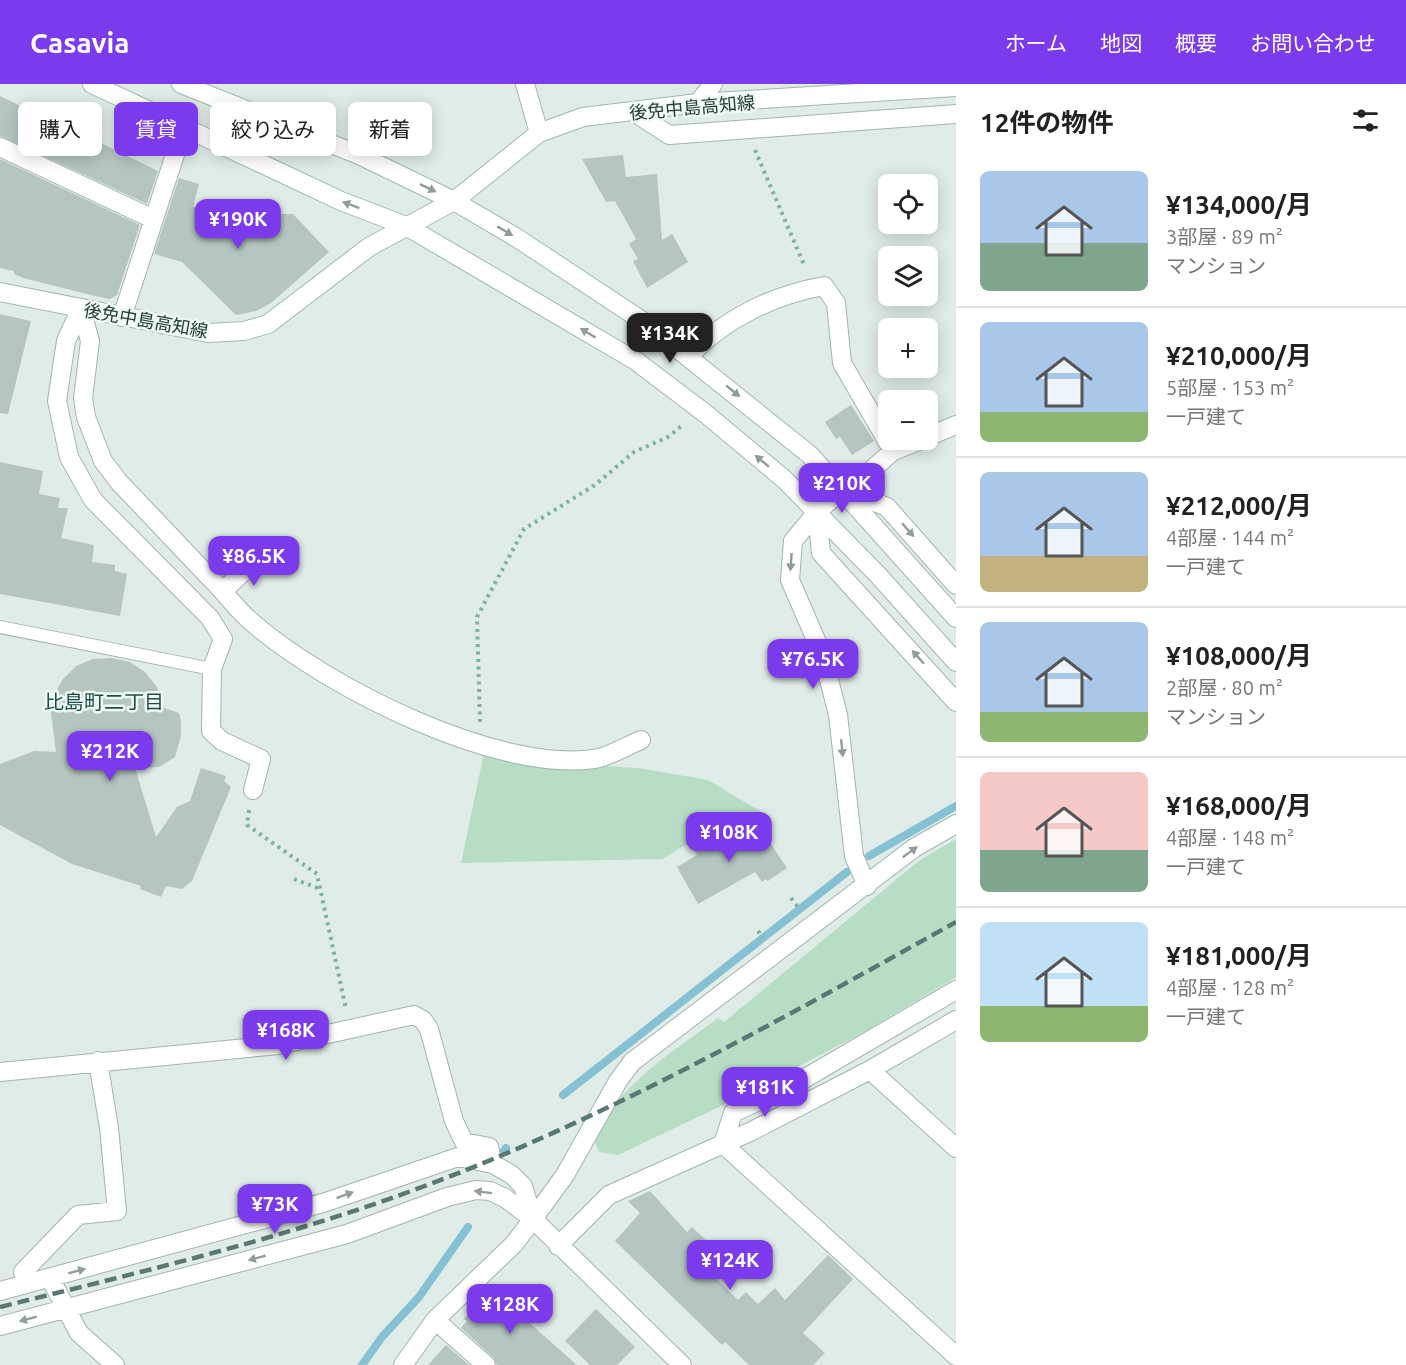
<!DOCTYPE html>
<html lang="ja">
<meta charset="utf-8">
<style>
:root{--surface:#fff;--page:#f2f2f2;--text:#222;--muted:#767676;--line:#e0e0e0;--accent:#7c3aed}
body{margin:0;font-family:Ubuntu,"Noto Sans JP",sans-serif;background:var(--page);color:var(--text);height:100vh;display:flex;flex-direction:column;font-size:22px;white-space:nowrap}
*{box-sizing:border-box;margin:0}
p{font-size:20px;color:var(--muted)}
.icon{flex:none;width:33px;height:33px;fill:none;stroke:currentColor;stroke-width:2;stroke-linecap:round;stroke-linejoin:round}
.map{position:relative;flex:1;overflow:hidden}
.sheet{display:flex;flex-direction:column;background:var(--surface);width:450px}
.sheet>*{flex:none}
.top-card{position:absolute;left:18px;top:18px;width:570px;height:54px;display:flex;gap:12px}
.tools{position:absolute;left:878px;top:90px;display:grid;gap:12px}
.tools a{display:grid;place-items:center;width:60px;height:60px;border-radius:9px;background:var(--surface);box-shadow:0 3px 15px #0003;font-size:30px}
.price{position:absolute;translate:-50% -51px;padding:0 14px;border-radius:12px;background:var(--accent);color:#fff;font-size:20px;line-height:39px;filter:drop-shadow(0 2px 3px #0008)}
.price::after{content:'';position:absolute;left:50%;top:36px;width:18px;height:14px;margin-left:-9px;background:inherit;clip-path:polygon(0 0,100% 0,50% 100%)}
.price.active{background:#222;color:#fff}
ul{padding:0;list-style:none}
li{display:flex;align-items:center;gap:18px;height:150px;padding:0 24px}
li+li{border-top:2px solid var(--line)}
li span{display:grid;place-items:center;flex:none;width:168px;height:120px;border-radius:9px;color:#555}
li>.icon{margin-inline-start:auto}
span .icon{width:72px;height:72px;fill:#fffc;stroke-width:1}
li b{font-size:26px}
h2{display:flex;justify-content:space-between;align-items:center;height:72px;padding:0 24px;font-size:26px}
.pill{padding:0 21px;border-radius:9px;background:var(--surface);box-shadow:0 3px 15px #0003;font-size:21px;line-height:54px}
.pill.active{background:var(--accent);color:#fff}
header{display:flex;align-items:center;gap:36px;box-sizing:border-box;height:84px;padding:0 30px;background:var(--accent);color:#fff}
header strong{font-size:28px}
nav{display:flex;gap:33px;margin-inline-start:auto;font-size:21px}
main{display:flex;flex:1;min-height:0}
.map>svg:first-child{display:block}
.green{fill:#b7dec5}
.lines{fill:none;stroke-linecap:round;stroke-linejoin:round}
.stream{stroke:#85c0d3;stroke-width:8}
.building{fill:#b5c6c1}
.lane-casing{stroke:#a3b4af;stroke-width:14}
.street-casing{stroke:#a3b4af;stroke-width:20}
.secondary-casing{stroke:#9eb8b1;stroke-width:20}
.path{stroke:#7fb1a5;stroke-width:4;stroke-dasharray:3 4.5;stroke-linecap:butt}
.lane{stroke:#fff;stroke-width:12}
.street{stroke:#fff;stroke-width:18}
.secondary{stroke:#fff;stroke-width:18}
.rail{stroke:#5a7873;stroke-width:4.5;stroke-dasharray:12 6;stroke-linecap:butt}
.oneway{fill:#909e9b}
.labels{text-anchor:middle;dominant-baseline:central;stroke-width:5;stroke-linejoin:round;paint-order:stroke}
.street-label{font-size:18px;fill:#203d37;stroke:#f0f8f5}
.neighbourhood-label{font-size:20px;fill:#1b4f47;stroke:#f0f8f5}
</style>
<header>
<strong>Casavia</strong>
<nav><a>ホーム</a><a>地図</a><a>概要</a><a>お問い合わせ</a></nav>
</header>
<main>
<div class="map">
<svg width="956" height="1281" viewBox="0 0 956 1281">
<rect width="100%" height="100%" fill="#e0ece7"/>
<!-- green -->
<path class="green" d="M 484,669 L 575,680 L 638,684 L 708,696 L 760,727 L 759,737 L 739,749 L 723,738 L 662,775 L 461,779 Z
M 956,755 L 956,893 L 866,947 L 742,1012 L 618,1071 L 599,1068 L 595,1058 C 615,1001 672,969 718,934 L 724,938 L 920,776 Z"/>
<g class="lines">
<!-- stream -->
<path class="stream" d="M 869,772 L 956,722
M 563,1011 L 847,788
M 504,1067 L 506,1064
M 362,1281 L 382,1253 L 419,1213 L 468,1143"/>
</g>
<!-- building -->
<path class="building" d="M 0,12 L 33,28 L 34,26 L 158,87 L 147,120 L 0,52 Z
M 623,71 L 626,93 L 657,90 L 662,156 L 672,150 L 688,178 L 647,204 L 633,177 L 638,175 L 629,160 L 636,155 L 615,117 L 606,118 L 582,75 Z
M 0,75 L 140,141 L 117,211 L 110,215 L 95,212 L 23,194 L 14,190 L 14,187 L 0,184 Z
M 179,94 L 199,100 L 193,123 L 250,130 L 293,130 L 329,168 L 271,219 L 256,227 L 236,231 L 182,178 L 154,170 Z
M 0,230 L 31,237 L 8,330 L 0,329 Z
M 851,321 L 874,357 L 852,371 L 840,353 L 836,355 L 825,338 Z
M 0,378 L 43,387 L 39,410 L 60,414 L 58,424 L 68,424 L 61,454 L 94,461 L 92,478 L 115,481 L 115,487 L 127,490 L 120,532 L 0,510 Z
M 112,574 L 130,578 L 145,588 L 157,603 L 164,624 L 179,629 L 181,637 L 181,652 L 175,673 L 159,683 L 135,684 L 156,753 L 177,723 L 190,717 L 201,684 L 226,692 L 224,697 L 231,703 L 192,797 L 182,805 L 166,802 L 161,813 L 140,805 L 141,802 L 72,780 L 0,741 L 0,680 L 34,667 L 56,668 L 51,629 L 54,611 L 63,595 L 76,582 L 93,575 Z
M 715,745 L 725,762 L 739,753 L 741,758 L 761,745 L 787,784 L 768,797 L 766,795 L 762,798 L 755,788 L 698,820 L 677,783 L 697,771 L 690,759 Z
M 650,1107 L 687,1148 L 692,1143 L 715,1165 L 701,1180 L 738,1216 L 746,1208 L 758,1220 L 775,1204 L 785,1216 L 828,1171 L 853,1195 L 803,1249 L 825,1269 L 813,1281 L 749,1281 L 725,1258 L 722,1261 L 615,1157 L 640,1129 L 628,1117 Z
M 491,1205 L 577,1281 L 497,1281 L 493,1273 L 461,1244 L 467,1237 L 464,1235 Z
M 596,1225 L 635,1263 L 617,1281 L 590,1281 L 565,1257 Z
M 446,1261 L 469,1281 L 428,1281 Z"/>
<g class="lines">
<defs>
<path id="lane" d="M 0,543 L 212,585"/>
<path id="street" d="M 525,0 L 539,49
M 698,19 L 713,0
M 634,28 L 669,51 L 956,30
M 0,63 L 153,135
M 81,224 L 90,257 L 83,314 L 86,333 L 103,377 L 119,398 C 150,431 182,464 213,497 C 227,511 239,528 254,540 C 326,602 496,689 594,675 C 609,673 626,662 641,656
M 81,224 L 66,257 L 57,317 L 69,373 L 93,416 L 210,534 L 223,555 L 212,585 L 211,647 L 222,657 L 261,675 L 253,706
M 122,233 L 184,43
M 689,272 C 725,234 774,211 824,202 L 836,219 L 842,279 L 893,367
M 927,353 L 956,341
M 843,405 L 887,423 L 956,501
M 817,428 L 821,469 L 956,618
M 223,507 L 260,472
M 867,802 L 854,772 L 838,631 L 823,572 L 790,496 L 793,457 L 817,428 L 843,405 L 867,390 L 893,367 L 921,356
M 956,906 L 797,999 L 733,1029 L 723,1060 L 956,1272
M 870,986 L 956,1064
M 0,988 L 278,961 L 414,931 L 423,936 L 429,945 L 454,1037 L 464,1058 L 489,1063 L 493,1080
M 533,1135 L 565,1091 L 618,997 L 632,978 L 914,764 L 956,740
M 558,1162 L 609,1111 L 752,1047 L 870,986 L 956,936
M 50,1194 L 79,1249 L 115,1281
M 26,1200 L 23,1188 L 78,1131 L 117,1127 L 109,1044 L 98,977
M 0,1207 L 323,1119 L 458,1073 L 493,1080 L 512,1091 L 523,1102 L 533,1135
M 435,1236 L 486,1281
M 0,1242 L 347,1150 L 447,1113 L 476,1106 L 490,1107 L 505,1114 L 533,1135 L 682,1281"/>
<path id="secondary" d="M 92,0 L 341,117 L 406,142 L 636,277 L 706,330 L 785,396 L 878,491 L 956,578
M 181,0 L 359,71 L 454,117 L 517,154 L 644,238 L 810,371 L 956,534
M 0,208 L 208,249 L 244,247 L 268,240 L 369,163 L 454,117 L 539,49 L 583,33 L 698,19 L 956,3
M 403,1281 L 435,1236 L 514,1160 L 533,1135"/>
</defs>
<!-- lane casing -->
<use href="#lane" class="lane-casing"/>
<!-- street casing -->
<use href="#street" class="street-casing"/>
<!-- secondary casing -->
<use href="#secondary" class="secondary-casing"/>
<!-- path -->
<path class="path" d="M 755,66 L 805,183
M 480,638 L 477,533 L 524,445 L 595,401 L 634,368 L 668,353 L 684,340
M 249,726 L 247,741 L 317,790 L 346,925
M 294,795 L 320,805
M 791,814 L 800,826
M 758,847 L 763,854"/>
<!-- lane -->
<use href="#lane" class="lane"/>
<!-- street -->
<use href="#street" class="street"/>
<!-- secondary -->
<use href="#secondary" class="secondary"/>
<!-- rail -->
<path class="rail" d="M 0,1223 C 145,1187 290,1153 430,1100 C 613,1031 785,933 956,838"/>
</g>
<!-- one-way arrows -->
<defs><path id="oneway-solid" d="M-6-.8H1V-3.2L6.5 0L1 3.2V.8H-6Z" transform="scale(1.5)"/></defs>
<g class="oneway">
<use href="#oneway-solid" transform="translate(428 104) rotate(26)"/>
<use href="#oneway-solid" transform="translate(351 121) rotate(-159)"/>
<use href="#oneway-solid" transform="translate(505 147) rotate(31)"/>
<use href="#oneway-solid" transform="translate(588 249) rotate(-149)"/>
<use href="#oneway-solid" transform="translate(733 307) rotate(39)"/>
<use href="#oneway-solid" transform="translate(762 377) rotate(-140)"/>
<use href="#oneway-solid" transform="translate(908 446) rotate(49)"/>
<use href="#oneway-solid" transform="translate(791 478) rotate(94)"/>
<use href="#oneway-solid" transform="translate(918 573) rotate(-131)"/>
<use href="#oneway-solid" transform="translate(842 664) rotate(84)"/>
<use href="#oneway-solid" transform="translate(910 768) rotate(-36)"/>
<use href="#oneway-solid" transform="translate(483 1108) rotate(-173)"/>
<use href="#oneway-solid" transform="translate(345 1111) rotate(-20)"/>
<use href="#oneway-solid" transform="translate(257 1174) rotate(165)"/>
<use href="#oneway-solid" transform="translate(77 1187) rotate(-15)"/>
<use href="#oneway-solid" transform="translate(28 1235) rotate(165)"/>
</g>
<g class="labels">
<!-- street labels -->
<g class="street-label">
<text transform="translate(692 23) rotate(-5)">後免中島高知線</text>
<text transform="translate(146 236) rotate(10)">後免中島高知線</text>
</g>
<!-- neighbourhood labels -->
<g class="neighbourhood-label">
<text x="104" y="617">比島町二丁目</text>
</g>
</g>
</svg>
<div class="tools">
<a><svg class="icon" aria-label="locate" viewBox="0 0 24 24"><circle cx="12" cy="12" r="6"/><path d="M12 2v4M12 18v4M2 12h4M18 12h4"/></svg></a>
<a><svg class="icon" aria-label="layers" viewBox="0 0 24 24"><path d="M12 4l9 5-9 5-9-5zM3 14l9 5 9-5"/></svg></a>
<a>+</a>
<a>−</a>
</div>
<b class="price" style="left:238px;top:166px">¥190K</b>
<b class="price active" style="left:670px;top:280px">¥134K</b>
<b class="price" style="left:842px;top:430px">¥210K</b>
<b class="price" style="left:254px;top:503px">¥86.5K</b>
<b class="price" style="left:813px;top:606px">¥76.5K</b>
<b class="price" style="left:110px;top:698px">¥212K</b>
<b class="price" style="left:729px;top:779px">¥108K</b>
<b class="price" style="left:286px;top:977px">¥168K</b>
<b class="price" style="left:765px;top:1034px">¥181K</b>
<b class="price" style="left:275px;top:1151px">¥73K</b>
<b class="price" style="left:730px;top:1207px">¥124K</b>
<b class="price" style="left:510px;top:1251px">¥128K</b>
<div class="top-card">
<a class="pill">購入</a>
<a class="pill active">賃貸</a>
<a class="pill">絞り込み</a>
<a class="pill">新着</a>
</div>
</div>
<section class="sheet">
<h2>12件の物件<svg class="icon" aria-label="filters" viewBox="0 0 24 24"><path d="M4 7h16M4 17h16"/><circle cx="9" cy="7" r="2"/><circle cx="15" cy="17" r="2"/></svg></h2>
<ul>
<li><span style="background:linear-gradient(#a9c7e8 60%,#7fa58c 0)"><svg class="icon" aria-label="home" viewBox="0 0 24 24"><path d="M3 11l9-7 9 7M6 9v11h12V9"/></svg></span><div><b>¥134,000/月</b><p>3部屋 · 89 m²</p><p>マンション</p></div></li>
<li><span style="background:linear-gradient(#a9c7e8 75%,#8fb573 0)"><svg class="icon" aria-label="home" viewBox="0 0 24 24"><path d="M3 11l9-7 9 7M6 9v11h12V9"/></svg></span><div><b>¥210,000/月</b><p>5部屋 · 153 m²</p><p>一戸建て</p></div></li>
<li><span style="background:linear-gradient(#a9c7e8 70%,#c2b280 0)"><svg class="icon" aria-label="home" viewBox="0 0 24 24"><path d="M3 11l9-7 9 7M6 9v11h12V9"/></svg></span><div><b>¥212,000/月</b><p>4部屋 · 144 m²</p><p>一戸建て</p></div></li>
<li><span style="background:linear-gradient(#a9c7e8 75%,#8fb573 0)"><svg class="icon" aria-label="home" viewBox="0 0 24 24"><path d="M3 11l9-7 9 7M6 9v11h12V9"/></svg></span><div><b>¥108,000/月</b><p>2部屋 · 80 m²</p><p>マンション</p></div></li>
<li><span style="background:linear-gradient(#f6c9c9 65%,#7fa58c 0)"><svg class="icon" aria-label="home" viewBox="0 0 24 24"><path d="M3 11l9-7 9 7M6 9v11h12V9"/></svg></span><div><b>¥168,000/月</b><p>4部屋 · 148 m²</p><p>一戸建て</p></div></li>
<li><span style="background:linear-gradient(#bfe0f5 70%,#8fb573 0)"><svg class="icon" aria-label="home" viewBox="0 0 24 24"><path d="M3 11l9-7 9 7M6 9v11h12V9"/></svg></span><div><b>¥181,000/月</b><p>4部屋 · 128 m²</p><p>一戸建て</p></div></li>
</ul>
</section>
</main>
